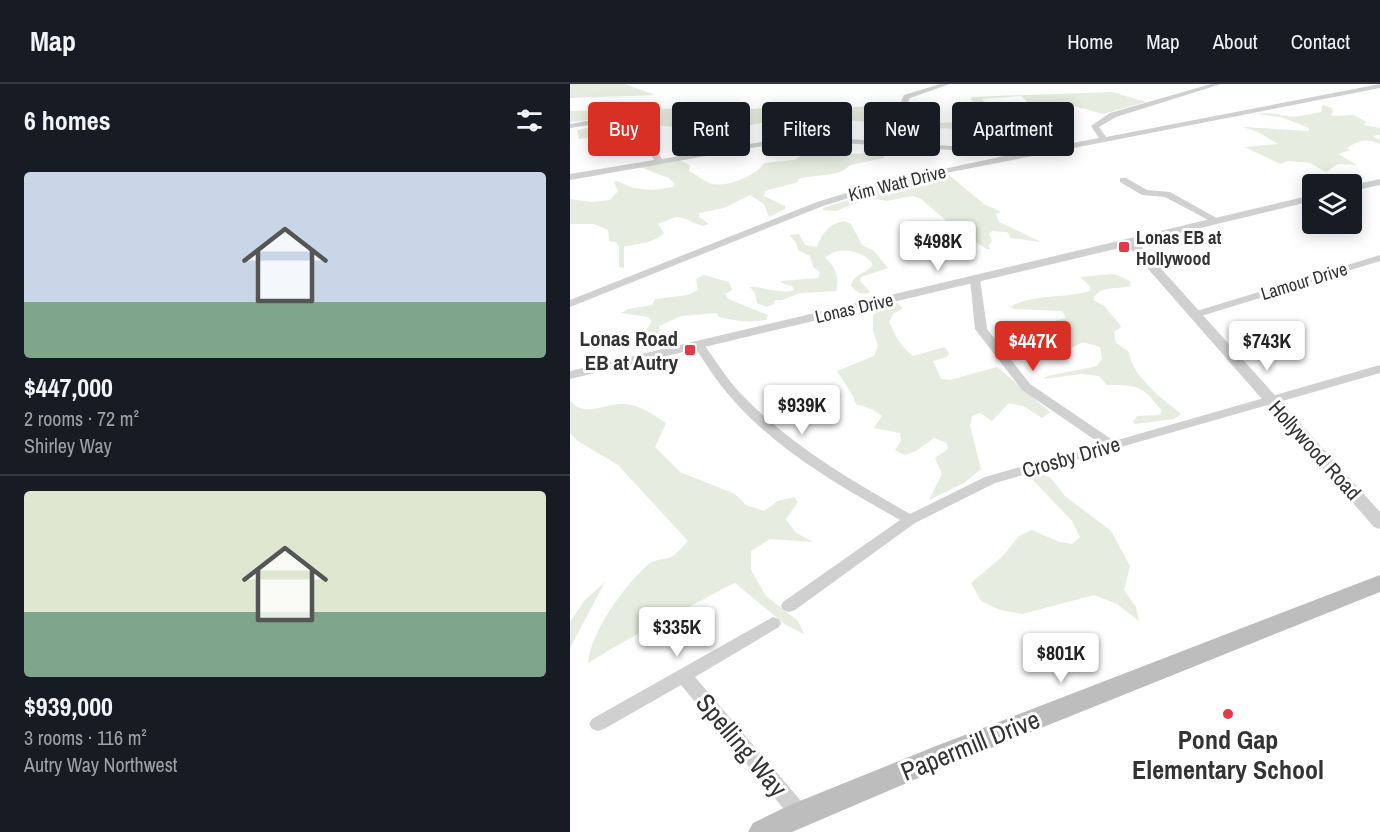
<!DOCTYPE html>
<meta charset="utf-8">
<style>
:root{--surface:#171b24;--page:#20242c;--text:#f1f3f6;--muted:#9ea1a6;--line:#363941;--accent:#d93025}
body{margin:0;font-family:"Archivo Narrow",sans-serif;background:var(--page);color:var(--text);height:100vh;display:flex;flex-direction:column;font-size:22px;white-space:nowrap}
*{box-sizing:border-box;margin:0}
p{font-size:20px;color:var(--muted)}
.icon{flex:none;width:33px;height:33px;fill:none;stroke:currentColor;stroke-width:2;stroke-linecap:round;stroke-linejoin:round}
.map{position:relative;flex:1;overflow:hidden}
.details{display:flex;flex-direction:column;background:var(--surface);width:570px}
.details>*{flex:none}
.guide{position:absolute;left:18px;top:18px;width:570px;height:54px;display:flex;gap:12px}
.controls{position:absolute;left:732px;top:90px;display:grid;gap:12px}
.controls a{display:grid;place-items:center;width:60px;height:60px;border-radius:6px;background:var(--surface);box-shadow:0 3px 15px #0003;font-size:30px}
.price{position:absolute;translate:-50% -51px;padding:0 14px;border-radius:6px;background:#fff;color:#222;font-size:20px;line-height:39px;filter:drop-shadow(0 2px 3px #0008)}
.price::after{content:'';position:absolute;left:50%;top:36px;width:18px;height:14px;margin-left:-9px;background:inherit;clip-path:polygon(0 0,100% 0,50% 100%)}
.price.selected{background:var(--accent);color:#fff}
ul{padding:0;list-style:none}
li{display:grid;align-content:center;gap:12px;height:318px;padding:0 24px}
li+li{border-top:2px solid var(--line)}
li span{display:grid;place-items:center;height:186px;border-radius:6px;color:#555}
li>.icon{margin-inline-start:auto}
span .icon{width:108px;height:108px;fill:#fffc;stroke-width:1}
li b{font-size:26px}
h2{display:flex;justify-content:space-between;align-items:center;height:72px;padding:0 24px;font-size:26px}
.tag{padding:0 21px;border-radius:6px;background:var(--surface);box-shadow:0 3px 15px #0003;font-size:21px;line-height:54px}
.tag.selected{background:var(--accent);color:#fff}
header{display:flex;align-items:center;gap:36px;box-sizing:border-box;height:84px;padding:0 30px;background:var(--surface);border-bottom:2px solid var(--line)}
header strong{font-size:28px}
nav{display:flex;gap:33px;margin-inline-start:auto;font-size:21px}
main{display:flex;flex:1;min-height:0}
.map>svg:first-child{display:block}
.green{fill:#e6ecdf}
.lines{fill:none;stroke-linecap:round;stroke-linejoin:round}
.minor{fill:#d0d0d0;fill-rule:evenodd}
.tertiary{fill:#d0d0d0;fill-rule:evenodd}
.secondary{fill:#bdbdbd;fill-rule:evenodd}
.poi-dot{fill:#e63946;stroke:#fff;stroke-width:2}
.labels{text-anchor:middle;dominant-baseline:central;stroke-width:6;stroke-linejoin:round;paint-order:stroke}
.far-street-label{font-size:18px;fill:#333;stroke:#fff}
.far-poi-label{font-size:18px;font-weight:bold;fill:#333;stroke:#fff;text-anchor:start}
.poi-label{font-size:21px;font-weight:bold;fill:#333;stroke:#fff;text-anchor:end}
.street-label{font-size:21px;fill:#333;stroke:#fff}
.near-poi-label{font-size:26px;font-weight:bold;fill:#333;stroke:#fff}
.near-street-label{font-size:26px;fill:#333;stroke:#fff}
</style>
<header>
<strong>Map</strong>
<nav><a>Home</a><a>Map</a><a>About</a><a>Contact</a></nav>
</header>
<main>
<section class="details">
<h2>6 homes<svg class="icon" aria-label="filters" viewBox="0 0 24 24"><path d="M4 7h16M4 17h16"/><circle cx="9" cy="7" r="2"/><circle cx="15" cy="17" r="2"/></svg></h2>
<ul>
<li><span style="background:linear-gradient(#c9d6e8 70%,#7fa58c 0)"><svg class="icon" aria-label="home" viewBox="0 0 24 24"><path d="M3 11l9-7 9 7M6 9v11h12V9"/></svg></span><div><b>$447,000</b><p>2 rooms · 72 m²</p><p>Shirley Way</p></div></li>
<li><span style="background:linear-gradient(#dfe7d0 65%,#7fa58c 0)"><svg class="icon" aria-label="home" viewBox="0 0 24 24"><path d="M3 11l9-7 9 7M6 9v11h12V9"/></svg></span><div><b>$939,000</b><p>3 rooms · 116 m²</p><p>Autry Way Northwest</p></div></li>
</ul>
</section>
<div class="map">
<svg width="810" height="748" viewBox="0 0 810 748">
<rect width="100%" height="100%" fill="#fff"/>
<!-- green -->
<path class="green" d="M 0,0 L 55,0 L 85,11 L 0,14 Z
M 542,8 L 576,18 L 533,30 L 504,22 L 490,21 L 491,24 L 499,27 L 495,31 L 495,40 L 464,24 L 451,12 L 412,15 L 419,23 L 408,21 L 401,16 L 402,13 Z
M 234,20 L 273,24 L 324,20 L 321,36 L 310,39 L 248,34 L 223,36 L 217,39 L 196,38 L 164,44 L 159,31 L 148,24 L 184,25 Z
M 753,21 L 761,24 L 763,28 L 761,30 L 762,32 L 784,31 L 796,38 L 794,41 L 810,44 L 810,51 L 802,52 L 810,56 L 810,60 C 797,54 789,56 777,64 L 780,66 L 768,70 L 787,81 L 768,80 L 756,88 L 740,79 L 718,77 L 710,80 L 675,63 L 708,60 L 688,48 L 673,43 L 739,47 L 739,44 L 711,33 L 687,30 C 699,28 705,30 716,32 C 727,34 740,30 751,28 Z
M 129,24 C 142,27 153,28 155,42 L 142,49 L 144,53 L 139,52 L 134,45 L 50,39 L 48,42 L 62,53 L 63,63 L 57,62 L 52,53 L 28,52 L 9,55 L 7,46 L 22,43 L 21,39 L 17,36 L 0,38 L 0,27 Z
M 436,36 C 443,45 457,45 463,56 L 444,44 L 398,50 L 390,45 L 366,44 L 362,39 Z
M 301,69 L 314,71 L 314,74 L 280,81 C 268,94 245,90 228,95 L 228,98 L 195,107 L 194,112 L 215,122 L 215,125 L 199,133 L 194,120 L 180,111 L 154,124 L 129,129 L 129,133 L 139,140 L 133,142 C 109,134 115,128 88,140 L 94,149 C 83,160 68,159 54,163 L 54,184 L 49,183 L 49,163 L 46,158 L 39,157 L 38,146 L 24,140 L 0,140 L 0,115 L 21,118 L 40,116 L 48,107 L 44,98 L 47,97 L 63,104 L 82,106 L 103,103 L 105,100 L 99,94 L 70,83 L 108,76 L 120,81 L 119,87 C 126,90 132,96 139,99 C 154,105 187,92 194,79 L 224,76 L 230,72 Z
M 373,90 L 379,91 L 414,120 L 431,128 L 426,130 L 429,138 L 471,158 L 441,154 L 437,148 L 422,147 L 419,150 L 422,157 L 418,162 L 421,165 L 417,165 L 391,149 L 351,115 L 343,112 L 317,117 L 299,114 L 266,127 L 253,126 L 253,124 L 325,101 Z
M 274,137 L 281,140 L 292,161 L 304,167 L 318,184 L 291,193 L 290,197 L 300,208 C 291,212 287,208 281,202 C 284,189 295,191 303,181 C 295,166 267,161 255,174 C 265,181 270,195 266,207 L 230,209 L 212,216 L 205,216 L 204,220 L 196,223 L 187,219 L 185,209 L 180,203 C 194,202 212,211 224,206 L 222,202 L 214,200 L 210,197 L 248,194 L 250,188 L 243,183 L 240,172 L 228,166 L 226,158 L 219,151 L 229,150 L 235,161 L 247,163 C 252,149 259,140 274,137 Z
M 544,190 L 560,197 L 560,202 C 546,206 528,201 523,216 L 536,223 C 539,231 547,234 551,243 L 544,248 L 546,259 L 559,268 C 562,293 593,315 611,330 L 604,335 L 565,340 L 563,338 L 567,332 L 590,331 L 592,327 C 572,301 568,301 537,301 L 529,292 L 511,290 L 473,295 L 478,292 L 527,282 L 532,275 L 530,263 L 513,258 L 493,268 L 479,269 L 485,264 L 476,239 L 496,234 L 492,227 L 444,225 L 440,223 C 464,209 494,215 520,207 L 520,202 L 510,193 Z
M 134,191 L 159,198 L 162,206 L 155,210 L 158,215 L 198,231 L 196,236 C 180,239 165,237 149,233 L 147,229 L 111,232 L 89,242 L 90,250 L 81,252 L 76,247 L 82,237 L 78,233 L 51,229 L 58,225 L 82,221 L 85,215 L 118,211 L 128,206 L 126,195 Z
M 327,219 L 333,224 L 323,230 L 319,238 C 325,252 331,263 343,272 L 375,263 L 379,269 L 377,273 L 363,277 L 371,295 L 380,296 L 427,283 L 480,328 L 472,334 L 455,323 L 439,319 L 422,337 L 410,329 L 402,332 L 400,342 L 411,385 L 394,399 L 359,416 L 372,390 L 365,374 L 378,365 L 377,359 L 364,354 L 346,367 L 335,371 L 325,366 L 331,357 L 330,349 L 304,344 L 312,332 L 302,325 L 286,320 L 283,312 L 267,287 L 304,272 L 308,262 L 303,246 L 303,231 L 317,221 Z
M 0,316 C 12,335 36,319 53,320 C 69,320 84,331 96,339 L 85,363 L 110,388 L 165,410 L 176,421 L 194,427 L 208,417 L 224,413 L 228,418 L 216,435 L 225,448 L 243,458 L 200,455 L 181,467 L 181,486 L 196,512 L 228,537 L 234,550 L 216,541 L 165,499 C 152,504 141,512 128,518 C 90,537 54,557 18,579 C 21,548 55,500 79,480 C 85,475 93,476 101,473 C 107,470 113,462 118,457 L 48,381 L 8,357 L 0,349 Z
M 469,390 L 480,393 L 495,412 L 541,447 L 560,482 L 554,506 L 566,523 L 569,537 L 547,520 L 524,511 L 452,530 L 430,526 L 411,517 L 401,499 L 433,472 L 449,452 L 462,446 L 489,458 L 502,460 L 510,453 L 502,437 L 461,394 Z
M 35,498 L 0,564 L 0,538 L 15,516 Z"/>
<g class="lines">
<!-- minor -->
<path class="minor" d="M 370,0 L 380,0 L 340,14 L 320,58 L 444,66 L 448,68 L 445,70 L 529,54 L 521,42 L 540,29 L 641,0 L 651,0 L 546,33 L 529,43 L 536,53 L 810,0 L 810,4 L 381,88 L 314,103 L 253,122 L 0,223 L 0,216 L 247,118 L 312,98 L 444,70 L 226,56 L 0,96 L 0,90 L 84,76 L 69,53 L 73,51 L 76,51 L 92,75 L 226,52 L 312,57 L 334,11 Z
M 16,37 L 19,37 L 19,41 L 0,44 L 0,40 Z
M 550,94 L 556,94 L 577,106 L 600,108 L 652,137 L 644,139 L 595,113 L 572,111 L 550,98 Z
M 810,171 L 810,177 L 628,233 L 620,233 L 619,231 L 620,229 Z
M 405,192 L 410,195 L 417,245 L 460,300 L 544,357 L 810,281 L 810,289 L 425,399 L 345,439 L 225,526 L 219,528 L 213,526 L 211,522 L 213,518 L 330,436 C 268,401 204,365 158,310 C 145,295 135,278 123,261 L 125,259 L 133,259 C 145,276 157,295 171,310 C 220,361 280,396 340,430 L 415,393 L 531,360 L 452,306 L 405,245 L 400,195 Z
M 203,533 L 209,535 L 211,539 L 209,543 L 125,593 L 237,724 L 240,730 L 237,736 L 230,739 L 223,736 L 111,601 L 34,645 L 28,647 L 22,645 L 19,640 L 22,635 Z"/>
<!-- tertiary -->
<path class="tertiary" d="M 810,95 L 810,101 L 782,107 L 782,101 Z
M 742,111 L 742,117 L 568,159 L 810,428 L 810,445 L 804,443 L 558,162 L 0,295 L 0,287 Z"/>
<!-- secondary -->
<path class="secondary" d="M 810,491 L 810,508 L 386,678 L 222,748 L 178,748 L 183,739 L 220,721 L 366,662 Z"/>
</g>
<!-- markers -->
<g class="poi-dot">
<rect x="548" y="157" width="12" height="12" rx="3"/>
<rect x="114" y="260" width="12" height="12" rx="3"/>
<circle cx="658" cy="630" r="6"/>
</g>
<g class="labels">
<!-- far-street labels -->
<g class="far-street-label">
<text transform="translate(327 99) rotate(-14)">Kim Watt Drive</text>
<text transform="translate(734 197) rotate(-17)">Lamour Drive</text>
<text transform="translate(284 224) rotate(-13)">Lonas Drive</text>
</g>
<!-- far-poi labels -->
<g class="far-poi-label">
<text x="566" y="153">Lonas EB at<tspan x="566" dy="21">Hollywood</tspan></text>
</g>
<!-- poi labels -->
<g class="poi-label">
<text x="108" y="254">Lonas Road<tspan x="108" dy="24">EB at Autry</tspan></text>
</g>
<!-- street labels -->
<g class="street-label">
<text transform="translate(745 366) rotate(48)">Hollywood Road</text>
<text transform="translate(501 373) rotate(-16)">Crosby Drive</text>
</g>
<!-- near-poi labels -->
<g class="near-poi-label">
<text x="658" y="655">Pond Gap<tspan x="658" dy="30">Elementary School</tspan></text>
</g>
<!-- near-street labels -->
<g class="near-street-label">
<text transform="translate(172 661) rotate(50)">Spelling Way</text>
<text transform="translate(400 661) rotate(-22)">Papermill Drive</text>
</g>
</g>
</svg>
<div class="controls">
<a><svg class="icon" aria-label="layers" viewBox="0 0 24 24"><path d="M12 4l9 5-9 5-9-5zM3 14l9 5 9-5"/></svg></a>
</div>
<b class="price" style="left:368px;top:188px">$498K</b>
<b class="price selected" style="left:463px;top:288px">$447K</b>
<b class="price" style="left:697px;top:288px">$743K</b>
<b class="price" style="left:232px;top:352px">$939K</b>
<b class="price" style="left:107px;top:574px">$335K</b>
<b class="price" style="left:491px;top:600px">$801K</b>
<div class="guide">
<a class="tag selected">Buy</a>
<a class="tag">Rent</a>
<a class="tag">Filters</a>
<a class="tag">New</a>
<a class="tag">Apartment</a>
</div>
</div>
</main>
